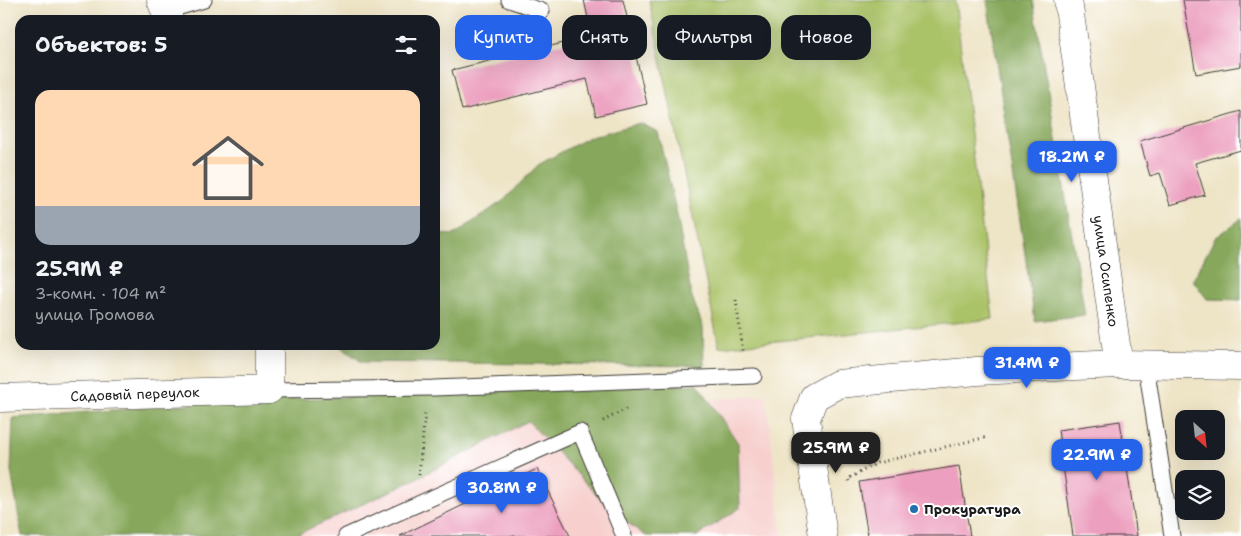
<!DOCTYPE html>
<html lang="ru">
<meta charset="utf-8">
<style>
:root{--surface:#171b24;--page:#20242c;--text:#f1f3f6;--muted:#9ea1a6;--line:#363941;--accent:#2563eb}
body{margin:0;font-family:"Shantell Sans",sans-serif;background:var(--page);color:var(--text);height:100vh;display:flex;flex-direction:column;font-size:19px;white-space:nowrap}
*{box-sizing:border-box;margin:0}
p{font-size:16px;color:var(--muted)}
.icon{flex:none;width:28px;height:28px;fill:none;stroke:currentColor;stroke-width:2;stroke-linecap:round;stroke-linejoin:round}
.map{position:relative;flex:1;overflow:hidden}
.drawer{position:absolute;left:15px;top:15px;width:425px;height:335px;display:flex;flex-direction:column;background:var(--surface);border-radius:15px;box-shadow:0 5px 20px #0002}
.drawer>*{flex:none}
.guide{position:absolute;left:455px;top:15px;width:475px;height:45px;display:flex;gap:10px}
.needle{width:32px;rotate:153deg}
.fabs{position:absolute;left:1175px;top:410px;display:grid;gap:10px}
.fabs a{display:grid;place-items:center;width:50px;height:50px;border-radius:10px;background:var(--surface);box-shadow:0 5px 20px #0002;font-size:25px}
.price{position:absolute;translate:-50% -42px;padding:0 11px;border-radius:10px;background:var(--accent);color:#fff;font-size:16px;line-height:32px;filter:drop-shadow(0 1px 2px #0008)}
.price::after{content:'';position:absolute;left:50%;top:30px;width:15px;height:11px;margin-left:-8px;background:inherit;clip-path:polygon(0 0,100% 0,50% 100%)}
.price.on{background:#222;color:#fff}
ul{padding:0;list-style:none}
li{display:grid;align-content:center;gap:10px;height:265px;padding:0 20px}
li+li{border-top:1px solid var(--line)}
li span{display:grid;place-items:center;height:155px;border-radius:15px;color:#555}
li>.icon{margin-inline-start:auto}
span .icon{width:90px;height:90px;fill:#fffc;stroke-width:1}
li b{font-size:21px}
h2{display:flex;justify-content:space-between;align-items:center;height:60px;padding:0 20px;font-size:21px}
.pill{padding:0 18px;border-radius:15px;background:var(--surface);box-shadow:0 5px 20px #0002;font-size:18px;line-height:45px}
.pill.on{background:var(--accent);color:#fff}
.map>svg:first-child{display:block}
.built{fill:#f7d0ce}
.green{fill:#aac267;stroke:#636f42}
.forest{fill:#87a85c;stroke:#52623c}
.building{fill:#ec9fbe}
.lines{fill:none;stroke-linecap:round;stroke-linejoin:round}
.lane-casing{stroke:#3c3a36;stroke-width:17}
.street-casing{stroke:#3c3a36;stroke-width:29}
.path{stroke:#3c3a36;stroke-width:3;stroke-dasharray:1 4;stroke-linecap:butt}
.lane{stroke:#fff;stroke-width:15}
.street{stroke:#fff;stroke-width:28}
.poi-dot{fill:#1f6fb2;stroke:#fff;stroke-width:2}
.labels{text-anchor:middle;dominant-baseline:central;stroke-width:4;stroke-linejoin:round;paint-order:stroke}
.street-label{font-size:14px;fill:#1c1c1c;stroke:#fff}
.poi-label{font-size:14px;font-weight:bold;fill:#1c1c1c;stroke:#fff;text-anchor:start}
</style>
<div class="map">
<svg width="1241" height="536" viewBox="0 0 1241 536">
<rect width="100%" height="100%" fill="#fff"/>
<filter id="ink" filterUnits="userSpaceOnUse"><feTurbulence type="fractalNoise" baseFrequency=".02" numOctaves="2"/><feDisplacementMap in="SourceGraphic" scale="10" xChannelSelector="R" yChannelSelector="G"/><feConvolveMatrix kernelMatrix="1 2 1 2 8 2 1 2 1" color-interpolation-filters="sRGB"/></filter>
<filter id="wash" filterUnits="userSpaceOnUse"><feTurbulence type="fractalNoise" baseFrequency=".0096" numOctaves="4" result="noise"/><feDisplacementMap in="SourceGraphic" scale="20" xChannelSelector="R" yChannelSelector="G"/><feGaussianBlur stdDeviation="1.12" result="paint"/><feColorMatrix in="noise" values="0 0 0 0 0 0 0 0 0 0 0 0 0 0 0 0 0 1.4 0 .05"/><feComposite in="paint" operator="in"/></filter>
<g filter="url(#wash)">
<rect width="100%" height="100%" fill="#eee4c6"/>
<!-- built -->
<path class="built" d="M 766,395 L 782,536 L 35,536 L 54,442 L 631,406 Z"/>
<!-- green -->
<path class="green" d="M 649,0 L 955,0 L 993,319 L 719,347 Z"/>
<!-- forest -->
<path class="forest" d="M 987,0 L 1033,0 L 1085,315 L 1035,321 Z
M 640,123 L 658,132 L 677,215 L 691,294 L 703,327 L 704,366 L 362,362 L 338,345 L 435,345 L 435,234 L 454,235 L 504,200 L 538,165 L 589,137 Z
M 1241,219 L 1241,300 L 1207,299 L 1193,280 L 1215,238 Z
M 698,384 L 738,443 L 740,508 L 697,536 L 646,536 L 614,513 L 528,421 L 408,483 L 294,536 L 22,536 L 11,471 L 13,418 L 215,402 Z"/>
<g id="blocks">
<!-- building -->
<path class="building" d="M 584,0 L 623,0 L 647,104 L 596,116 L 587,79 L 462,110 L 452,70 L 592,36 Z
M 1183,0 L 1241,0 L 1241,66 L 1196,74 Z
M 1241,111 L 1241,150 L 1195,163 L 1205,195 L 1170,205 L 1160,173 L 1150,176 L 1140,141 Z
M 1120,421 L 1137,536 L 1073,536 L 1058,430 Z
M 959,466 L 970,536 L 868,536 L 859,482 Z
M 537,469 L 570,536 L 400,536 Z"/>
</g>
</g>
<g filter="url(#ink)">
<use href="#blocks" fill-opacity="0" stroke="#3c3a36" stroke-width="1"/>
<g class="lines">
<defs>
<path id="lane" d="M 509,0 L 542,11
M 166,11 L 204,0
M 1146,365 L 1172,536
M 269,390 L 433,388 L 754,376
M 346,536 L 580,432 L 624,536"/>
<path id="street" d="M 161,0 L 169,20
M 1068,0 L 1117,352 L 1117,364
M 0,398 L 269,390 L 269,345
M 823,536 L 806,419 L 814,397 L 838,384 L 977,371 L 1117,364 L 1241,366"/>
</defs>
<!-- lane casing -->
<use href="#lane" class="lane-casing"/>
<!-- street casing -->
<use href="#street" class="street-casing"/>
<!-- path -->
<path class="path" d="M 736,300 L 743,351
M 603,421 L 628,408
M 419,475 L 425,414
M 849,481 L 848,479 L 877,463 L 987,437"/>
<!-- lane -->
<use href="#lane" class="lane"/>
<!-- street -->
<use href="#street" class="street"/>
</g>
</g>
<!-- markers -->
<circle class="poi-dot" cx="914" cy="509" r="5"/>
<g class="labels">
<!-- street labels -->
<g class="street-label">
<text transform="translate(1106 271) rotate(82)">улица Осипенко</text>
<text transform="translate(135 394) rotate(-2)">Садовый переулок</text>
</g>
<!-- poi labels -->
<g class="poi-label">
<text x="924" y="509">Прокуратура</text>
</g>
</g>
</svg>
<div class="fabs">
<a><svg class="needle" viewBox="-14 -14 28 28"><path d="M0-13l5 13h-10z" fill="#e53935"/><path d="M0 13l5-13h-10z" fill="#9ea1a6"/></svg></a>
<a><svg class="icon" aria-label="layers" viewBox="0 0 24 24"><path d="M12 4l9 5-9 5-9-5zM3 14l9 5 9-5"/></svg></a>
</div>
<b class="price" style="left:1072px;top:183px">18.2M ₽</b>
<b class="price" style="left:1027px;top:389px">31.4M ₽</b>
<b class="price on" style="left:836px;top:474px">25.9M ₽</b>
<b class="price" style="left:1097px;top:481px">22.9M ₽</b>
<b class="price" style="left:502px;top:514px">30.8M ₽</b>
<div class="guide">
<a class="pill on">Купить</a>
<a class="pill">Снять</a>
<a class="pill">Фильтры</a>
<a class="pill">Новое</a>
</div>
<section class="drawer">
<h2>Объектов: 5<svg class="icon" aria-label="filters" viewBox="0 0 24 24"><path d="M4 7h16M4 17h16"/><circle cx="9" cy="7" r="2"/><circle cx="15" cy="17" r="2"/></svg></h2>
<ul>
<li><span style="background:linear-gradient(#ffd9b3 75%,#9aa5b1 0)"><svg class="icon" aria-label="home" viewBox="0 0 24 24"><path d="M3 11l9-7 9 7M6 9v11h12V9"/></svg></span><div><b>25.9M ₽</b><p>3-комн. · 104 m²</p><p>улица Громова</p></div></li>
</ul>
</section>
</div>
